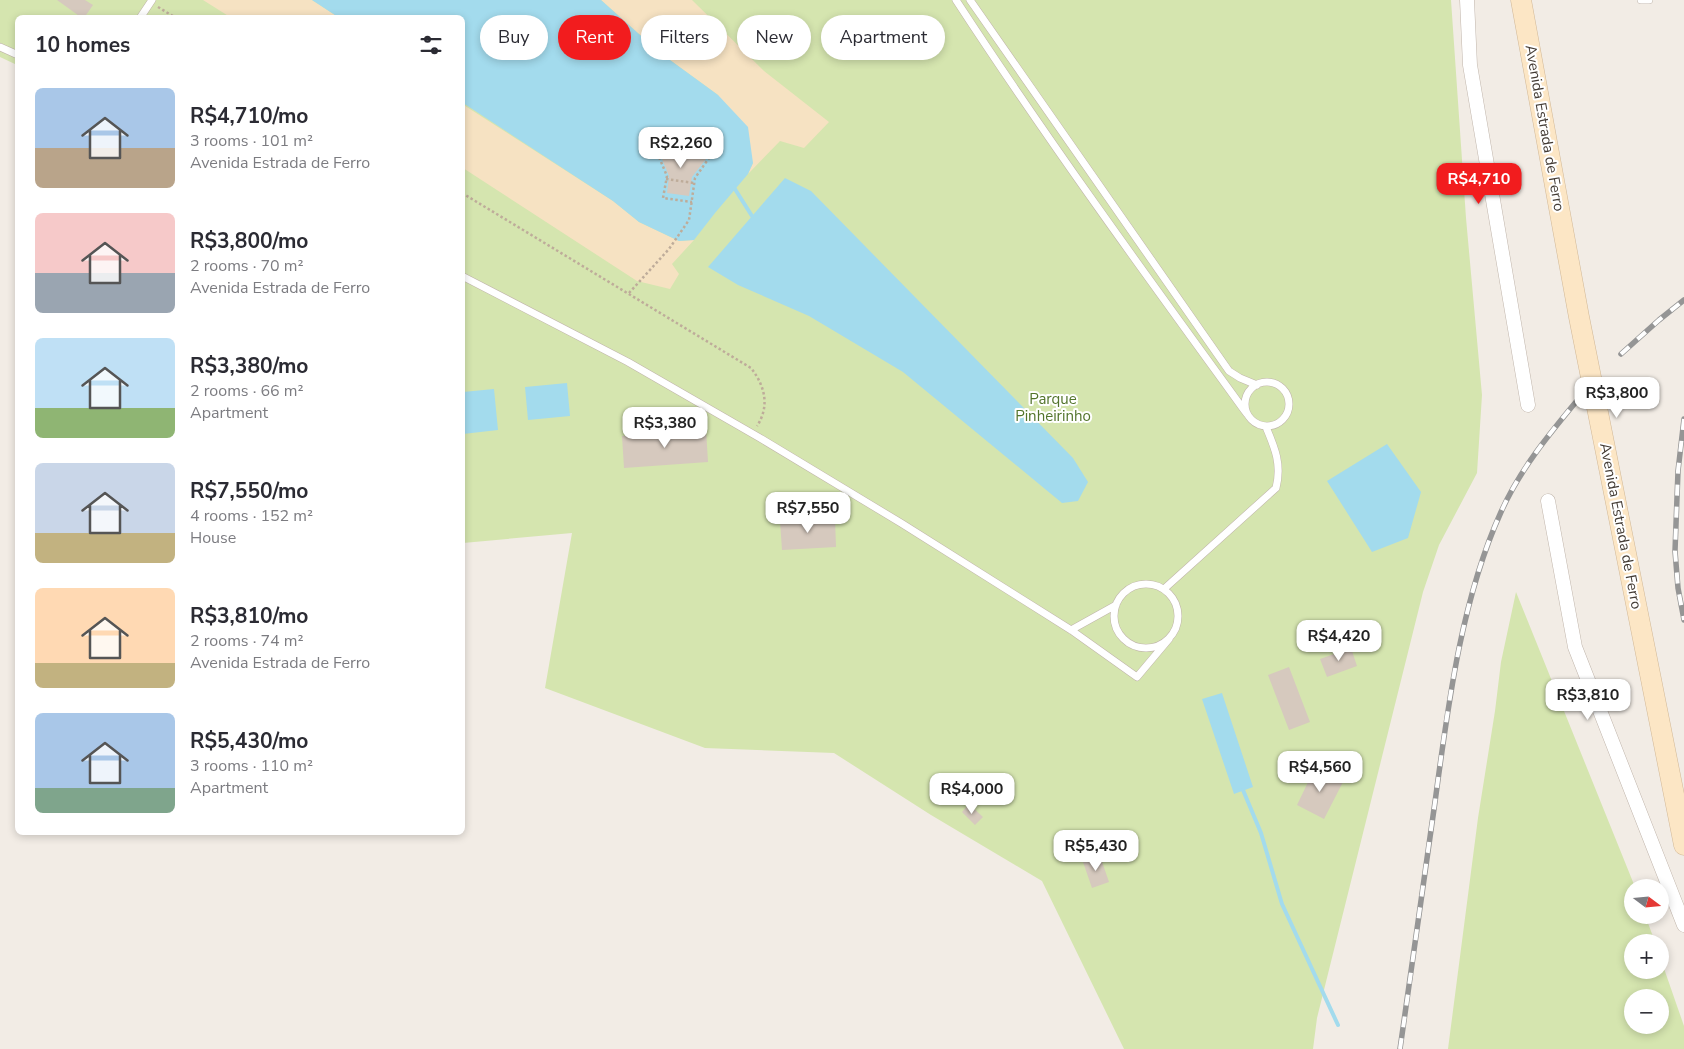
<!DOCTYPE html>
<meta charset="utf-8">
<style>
:root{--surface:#fff;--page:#f2f2f3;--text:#2b2b33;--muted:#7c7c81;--accent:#f21c1e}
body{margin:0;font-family:"Nunito Sans",sans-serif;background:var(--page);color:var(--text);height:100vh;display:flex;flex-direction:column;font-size:19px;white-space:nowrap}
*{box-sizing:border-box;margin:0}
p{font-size:16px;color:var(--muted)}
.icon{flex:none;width:28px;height:28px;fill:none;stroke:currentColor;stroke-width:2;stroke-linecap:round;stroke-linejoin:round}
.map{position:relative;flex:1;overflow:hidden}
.side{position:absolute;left:15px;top:15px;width:450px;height:820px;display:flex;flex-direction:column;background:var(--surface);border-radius:8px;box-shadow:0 2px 8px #0003}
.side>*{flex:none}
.top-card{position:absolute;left:480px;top:15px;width:475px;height:45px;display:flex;gap:10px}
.needle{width:32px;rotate:106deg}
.controls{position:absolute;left:1624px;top:879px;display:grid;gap:10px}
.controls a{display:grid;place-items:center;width:45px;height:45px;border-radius:50%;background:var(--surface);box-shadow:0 2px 8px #0003;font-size:25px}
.price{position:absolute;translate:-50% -42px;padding:0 11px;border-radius:10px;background:#fff;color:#222;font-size:16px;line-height:32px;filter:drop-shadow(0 1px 2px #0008)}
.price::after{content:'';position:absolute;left:50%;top:30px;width:15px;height:11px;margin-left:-8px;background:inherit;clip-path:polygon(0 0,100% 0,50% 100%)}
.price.on{background:var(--accent);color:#fff}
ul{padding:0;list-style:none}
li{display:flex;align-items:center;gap:15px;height:125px;padding:0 20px}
li span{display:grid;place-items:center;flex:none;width:140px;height:100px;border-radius:8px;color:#555}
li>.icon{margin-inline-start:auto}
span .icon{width:60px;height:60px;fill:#fffc;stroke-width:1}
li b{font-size:21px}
h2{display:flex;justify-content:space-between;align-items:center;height:60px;padding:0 20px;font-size:21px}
.tag{padding:0 18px;border-radius:22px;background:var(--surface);box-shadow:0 2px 8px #0003;font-size:18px;line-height:45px}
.tag.on{background:var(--accent);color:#fff}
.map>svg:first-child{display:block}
.green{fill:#d5e5af;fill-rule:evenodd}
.sand{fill:#f6e2c2}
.water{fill:#a3dbed}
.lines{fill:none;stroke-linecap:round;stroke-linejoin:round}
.stream{stroke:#a3dbed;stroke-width:4}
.building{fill:#d6c9be}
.lane-casing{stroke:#c0b5ab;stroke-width:8}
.street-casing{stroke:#c0b5ab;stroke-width:15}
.secondary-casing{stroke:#d1b897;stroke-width:21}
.path{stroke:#beac9a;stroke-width:2.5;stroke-dasharray:2.5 2.5;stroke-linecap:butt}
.lane{stroke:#fff;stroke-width:7}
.street{stroke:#fff;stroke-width:14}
.secondary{stroke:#fce6c5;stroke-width:20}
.rail-casing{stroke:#959595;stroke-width:5.5}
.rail{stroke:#fff;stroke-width:4;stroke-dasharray:11;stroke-linecap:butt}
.labels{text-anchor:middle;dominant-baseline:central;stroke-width:4;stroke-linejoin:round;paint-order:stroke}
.street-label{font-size:15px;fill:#443c35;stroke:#fff}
.park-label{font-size:15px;fill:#52742b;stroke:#fff}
</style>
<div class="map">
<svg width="1684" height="1049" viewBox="0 0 1684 1049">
<rect width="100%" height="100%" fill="#f2ece5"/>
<!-- green -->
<path class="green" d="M 0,0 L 1451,0 L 1466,218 L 1482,395 L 1477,473 L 1439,545 L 1423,592 L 1317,1018 L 1313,1049 L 1124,1049 L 1042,881 L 931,815 L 834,753 L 705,748 L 545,688 L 572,533 L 463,543 L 462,18 L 18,18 L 17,65 L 0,57 Z
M 1516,592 L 1635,887 L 1632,888 L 1632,915 L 1645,915 L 1655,942 L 1632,942 L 1632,970 L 1660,970 L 1660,957 L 1684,1026 L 1684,1049 L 1448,1049 L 1478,818 L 1495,711 L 1501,662 ZM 1632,998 L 1660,998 L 1660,1025 L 1632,1025 Z"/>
<!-- sand -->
<path class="sand" d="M 203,0 L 312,0 L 338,17 L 230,17 Z
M 601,0 L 692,0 L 764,71 L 829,122 L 804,148 L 780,141 L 748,174 L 753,163 L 718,95 L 659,52 Z
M 462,104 L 613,201 L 639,222 L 679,241 L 694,240 L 672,264 L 679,274 L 670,289 L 637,281 L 463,168 Z"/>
<!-- water -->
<path class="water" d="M 312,0 L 601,0 L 659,52 L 718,95 L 748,127 L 753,163 L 748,174 L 715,213 L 694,240 L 679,241 L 639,222 L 613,201 L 463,103 L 462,18 L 338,17 Z
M 785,178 L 811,191 L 1073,458 L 1088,482 L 1078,501 L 1062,503 L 903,372 L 809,316 L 738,285 L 708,267 Z
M 567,383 L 570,416 L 528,420 L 525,387 Z
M 494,389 L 498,430 L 463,434 L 463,392 Z
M 1387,444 L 1421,492 L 1408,538 L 1372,552 L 1327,481 Z
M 1222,693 L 1253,787 L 1234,794 L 1202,699 Z"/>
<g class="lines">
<!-- stream -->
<path class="stream" d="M 733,186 L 752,216
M 1243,790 L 1261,833 L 1282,904 L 1338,1025"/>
</g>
<!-- building -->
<path class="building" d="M 57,0 L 85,0 L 93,5 L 84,18 L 82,18 Z
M 675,148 L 694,152 L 706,159 L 692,177 L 689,196 L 667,193 L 669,176 L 659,152 Z
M 706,429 L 708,462 L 624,468 L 622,436 Z
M 835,518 L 836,547 L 782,550 L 780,521 Z
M 1351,648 L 1357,666 L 1327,677 L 1320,659 Z
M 1289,667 L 1310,722 L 1289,730 L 1268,675 Z
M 1321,765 L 1333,771 L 1331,776 L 1343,782 L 1324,819 L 1297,805 L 1311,776 L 1314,778 Z
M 969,804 L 983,817 L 975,825 L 962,812 Z
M 1100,856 L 1109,882 L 1092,888 L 1083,862 Z"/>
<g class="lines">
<defs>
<path id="lane" d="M 956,0 C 1048,141 1148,278 1247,414
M 970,0 L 1229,371 L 1240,378 L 1257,385
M 1641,0 L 1649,0
M 140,18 L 152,0
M 0,47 L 18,55
M 462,276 L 628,362 L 760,438 L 901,523 L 1071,630 L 1137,677 L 1169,639
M1245 404a22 22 0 1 1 44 0a22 22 0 1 1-44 0Z
M1114 616a32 32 0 1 1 64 0a32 32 0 1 1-64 0Z
M 1164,589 L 1276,488 C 1282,465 1275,448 1266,427
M 1071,630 L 1116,605"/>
<path id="street" d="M 1467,0 L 1470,65 L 1528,405
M 1548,501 L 1575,647 L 1684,925"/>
<path id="secondary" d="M 1521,0 L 1579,317 L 1684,845"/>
</defs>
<!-- lane casing -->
<use href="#lane" class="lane-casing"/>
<!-- street casing -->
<use href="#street" class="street-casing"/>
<!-- secondary casing -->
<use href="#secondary" class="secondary-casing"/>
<!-- path -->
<path class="path" d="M 158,7 L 176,18
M 666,179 L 694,183
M 462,193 L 751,368 C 765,386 770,406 757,426
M 629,293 L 669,249 L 689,220 L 695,178 L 709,158 C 691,147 676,144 656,150 L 667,176 L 663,198 L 692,202"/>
<!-- lane -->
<use href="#lane" class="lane"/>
<!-- street -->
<use href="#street" class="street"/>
<!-- secondary -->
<use href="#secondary" class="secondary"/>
<defs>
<path id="rail" d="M 1621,354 L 1659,320 L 1684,300
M 1684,419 L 1678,471 L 1675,551 L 1678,588 L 1684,620
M 1400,1049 C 1412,967 1423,884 1435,802 C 1448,706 1461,600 1501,512 C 1520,469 1550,433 1580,397"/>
</defs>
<!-- rail casing -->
<use href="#rail" class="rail-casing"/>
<!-- rail -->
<use href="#rail" class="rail"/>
</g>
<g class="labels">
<!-- street labels -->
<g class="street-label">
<text transform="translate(1545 128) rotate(80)">Avenida Estrada de Ferro</text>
<text transform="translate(1621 526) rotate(79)">Avenida Estrada de Ferro</text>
</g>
<!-- park labels -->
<g class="park-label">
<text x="1053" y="399">Parque<tspan x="1053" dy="17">Pinheirinho</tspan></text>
</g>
</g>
</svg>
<div class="controls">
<a><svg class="needle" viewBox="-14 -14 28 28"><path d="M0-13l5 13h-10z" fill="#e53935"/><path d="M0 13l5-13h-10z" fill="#7c7c81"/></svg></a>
<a>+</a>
<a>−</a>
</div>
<b class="price" style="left:681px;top:169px">R$2,260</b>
<b class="price on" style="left:1479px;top:205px">R$4,710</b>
<b class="price" style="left:1617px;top:419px">R$3,800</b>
<b class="price" style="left:665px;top:449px">R$3,380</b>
<b class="price" style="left:808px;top:534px">R$7,550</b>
<b class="price" style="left:1339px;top:662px">R$4,420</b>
<b class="price" style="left:1588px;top:721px">R$3,810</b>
<b class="price" style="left:1320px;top:793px">R$4,560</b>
<b class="price" style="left:972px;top:815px">R$4,000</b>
<b class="price" style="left:1096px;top:872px">R$5,430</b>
<div class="top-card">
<a class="tag">Buy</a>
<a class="tag on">Rent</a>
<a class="tag">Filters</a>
<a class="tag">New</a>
<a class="tag">Apartment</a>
</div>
<section class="side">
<h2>10 homes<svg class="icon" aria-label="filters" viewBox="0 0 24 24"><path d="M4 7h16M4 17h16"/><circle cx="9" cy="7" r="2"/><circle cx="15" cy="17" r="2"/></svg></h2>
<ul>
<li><span style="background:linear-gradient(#a9c7e8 60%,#b9a48a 0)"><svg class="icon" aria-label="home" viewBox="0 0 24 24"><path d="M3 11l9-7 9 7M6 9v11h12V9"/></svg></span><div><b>R$4,710/mo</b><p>3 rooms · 101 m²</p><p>Avenida Estrada de Ferro</p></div></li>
<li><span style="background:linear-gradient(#f6c9c9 60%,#9aa5b1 0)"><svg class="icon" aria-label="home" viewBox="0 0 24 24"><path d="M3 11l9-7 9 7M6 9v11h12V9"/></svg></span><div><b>R$3,800/mo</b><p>2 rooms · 70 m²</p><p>Avenida Estrada de Ferro</p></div></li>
<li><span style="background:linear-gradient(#bfe0f5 70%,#8fb573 0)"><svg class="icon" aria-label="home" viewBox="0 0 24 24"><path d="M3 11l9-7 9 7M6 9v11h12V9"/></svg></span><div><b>R$3,380/mo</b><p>2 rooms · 66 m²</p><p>Apartment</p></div></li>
<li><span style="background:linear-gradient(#c9d6e8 70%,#c2b280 0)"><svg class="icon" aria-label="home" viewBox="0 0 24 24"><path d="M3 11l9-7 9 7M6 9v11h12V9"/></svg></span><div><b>R$7,550/mo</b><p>4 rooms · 152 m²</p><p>House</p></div></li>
<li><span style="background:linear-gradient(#ffd9b3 75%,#c2b280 0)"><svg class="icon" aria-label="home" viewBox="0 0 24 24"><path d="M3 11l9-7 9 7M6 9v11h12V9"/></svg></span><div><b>R$3,810/mo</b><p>2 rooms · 74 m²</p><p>Avenida Estrada de Ferro</p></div></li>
<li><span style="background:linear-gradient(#a9c7e8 75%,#7fa58c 0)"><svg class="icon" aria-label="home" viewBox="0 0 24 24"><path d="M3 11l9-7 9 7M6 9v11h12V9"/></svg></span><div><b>R$5,430/mo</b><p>3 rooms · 110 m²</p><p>Apartment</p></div></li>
</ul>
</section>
</div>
